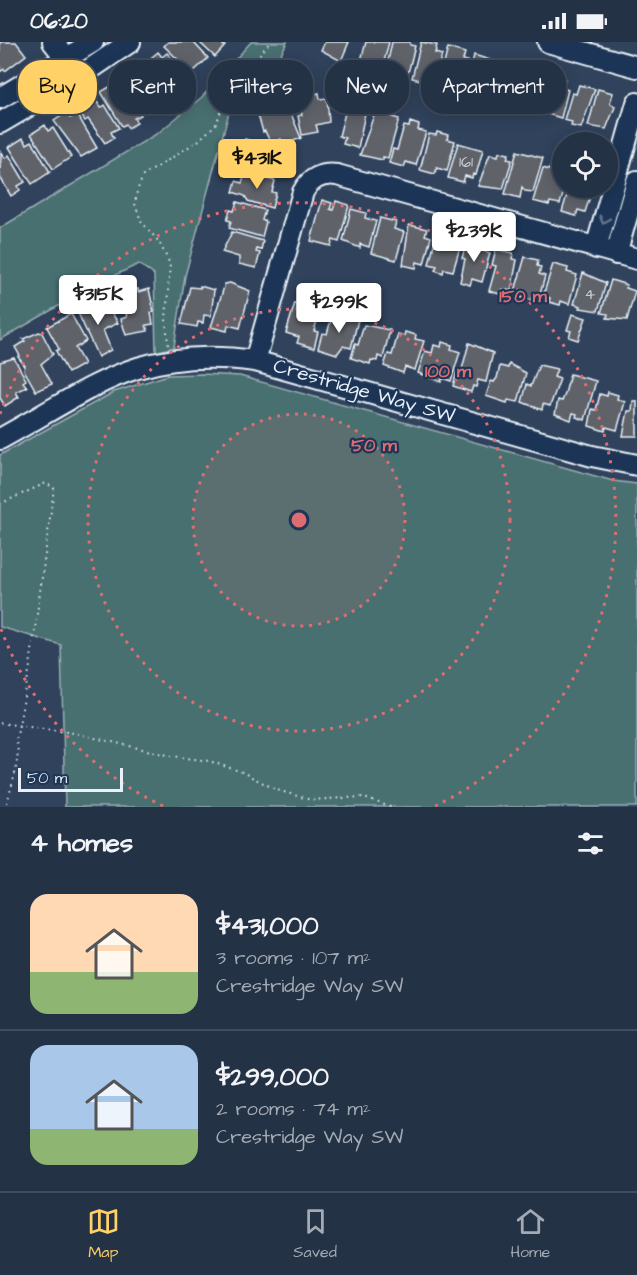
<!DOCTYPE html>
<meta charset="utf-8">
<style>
:root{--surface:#243245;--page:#303e50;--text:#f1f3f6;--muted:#a3aab3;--line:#414d5e;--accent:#ffd166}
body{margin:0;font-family:"Architects Daughter",sans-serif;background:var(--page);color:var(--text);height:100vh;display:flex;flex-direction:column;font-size:22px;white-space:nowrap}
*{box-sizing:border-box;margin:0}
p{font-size:20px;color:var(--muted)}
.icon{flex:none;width:33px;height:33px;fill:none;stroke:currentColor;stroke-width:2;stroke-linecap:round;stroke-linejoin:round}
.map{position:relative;height:765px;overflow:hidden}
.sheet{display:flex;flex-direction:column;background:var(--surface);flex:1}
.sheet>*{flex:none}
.guide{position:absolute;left:18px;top:18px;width:602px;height:54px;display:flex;gap:12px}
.tools{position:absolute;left:552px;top:90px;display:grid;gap:12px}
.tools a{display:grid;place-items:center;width:66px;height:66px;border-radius:50%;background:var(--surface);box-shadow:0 3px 15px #0003,0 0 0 2px var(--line);font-size:30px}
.scale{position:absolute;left:18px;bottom:15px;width:105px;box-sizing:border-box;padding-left:6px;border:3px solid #e8f1f8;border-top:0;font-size:16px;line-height:21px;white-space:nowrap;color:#e8f1f8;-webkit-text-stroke:4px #1d3557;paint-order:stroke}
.price{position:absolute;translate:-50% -51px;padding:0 14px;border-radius:6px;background:#fff;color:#222;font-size:20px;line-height:39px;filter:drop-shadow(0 2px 3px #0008)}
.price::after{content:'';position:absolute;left:50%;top:36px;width:18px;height:14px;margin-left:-9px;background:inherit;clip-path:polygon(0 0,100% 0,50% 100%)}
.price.on{background:var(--accent);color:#111}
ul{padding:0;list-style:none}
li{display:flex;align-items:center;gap:18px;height:150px;padding:0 30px}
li+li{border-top:2px solid var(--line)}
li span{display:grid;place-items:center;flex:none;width:168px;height:120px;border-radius:18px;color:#555}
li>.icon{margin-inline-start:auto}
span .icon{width:72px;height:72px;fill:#fffc;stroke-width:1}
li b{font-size:26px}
h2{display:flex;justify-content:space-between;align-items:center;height:72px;padding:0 30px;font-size:26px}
.tag{padding:0 21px;border-radius:24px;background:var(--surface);box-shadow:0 3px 15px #0003,0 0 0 2px var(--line);font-size:21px;line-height:54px}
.tag.on{background:var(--accent);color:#111}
.status{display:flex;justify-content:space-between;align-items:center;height:42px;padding:0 30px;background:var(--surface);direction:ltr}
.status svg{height:16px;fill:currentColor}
.menu{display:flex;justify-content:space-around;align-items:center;height:84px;border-top:2px solid var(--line);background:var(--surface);font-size:16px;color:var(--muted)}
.menu a{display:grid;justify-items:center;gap:3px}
.menu .on{color:var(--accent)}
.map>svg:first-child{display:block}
.green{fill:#4a6f71;stroke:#99b0b4;stroke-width:1.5}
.building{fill:#5e6269;stroke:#e8f1f8;stroke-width:1.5}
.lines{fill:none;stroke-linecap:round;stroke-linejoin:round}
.minor-casing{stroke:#e8f1f8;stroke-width:24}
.path{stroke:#e8f1f8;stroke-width:2;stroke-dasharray:1.5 4.5;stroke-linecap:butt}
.minor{stroke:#1d3557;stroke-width:20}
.oneway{stroke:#64778f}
.ring{fill:none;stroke:#dc6e71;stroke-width:3;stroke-dasharray:3 6}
.labels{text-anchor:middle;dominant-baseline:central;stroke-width:4.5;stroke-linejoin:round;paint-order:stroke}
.number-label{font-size:16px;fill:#c6cdd4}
.street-label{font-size:20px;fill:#e8f1f8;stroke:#1d3557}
.centre{fill:#dc6e71;stroke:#1d3557;stroke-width:3}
.ring-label{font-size:18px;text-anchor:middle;font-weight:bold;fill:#dc6e71;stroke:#1d3557;stroke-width:4.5;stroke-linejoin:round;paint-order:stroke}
</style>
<div class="status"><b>06:20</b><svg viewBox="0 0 49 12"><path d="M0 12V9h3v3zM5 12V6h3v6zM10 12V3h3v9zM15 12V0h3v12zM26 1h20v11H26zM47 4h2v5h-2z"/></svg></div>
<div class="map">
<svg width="637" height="765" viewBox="0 0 637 765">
<rect width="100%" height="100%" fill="#30425c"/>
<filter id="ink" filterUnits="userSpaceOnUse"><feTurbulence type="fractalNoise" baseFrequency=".0167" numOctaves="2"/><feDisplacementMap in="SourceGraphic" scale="12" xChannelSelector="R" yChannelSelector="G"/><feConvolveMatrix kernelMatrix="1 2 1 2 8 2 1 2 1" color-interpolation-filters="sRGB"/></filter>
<g filter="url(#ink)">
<!-- green -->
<path class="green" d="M 251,0 L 287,0 L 274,26 L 232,59 L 185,234 L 174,305 L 156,310 L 154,233 L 139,222 L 100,240 L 0,298 L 0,186 L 158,91 L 202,55 Z
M 202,332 L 240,334 L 613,439 L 637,442 L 637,765 L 65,765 L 61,603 L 0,585 L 0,413 L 114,350 L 168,333 Z"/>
<!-- building -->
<path class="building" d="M 0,0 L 16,0 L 26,13 L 5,29 L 4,27 L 0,30 Z
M 168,0 L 193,0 L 208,16 L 192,31 L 164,4 Z
M 199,0 L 226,0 L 223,3 L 225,4 L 215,15 Z
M 325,0 L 349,0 L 341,19 L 321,8 Z
M 366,0 L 389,0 L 382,28 L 360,22 Z
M 410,0 L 410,3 L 415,4 L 407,35 L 385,33 L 392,0 Z
M 421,0 L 437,3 L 435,11 L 442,13 L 434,41 L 412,36 Z
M 448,6 L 465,11 L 463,18 L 468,19 L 459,51 L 451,49 L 450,53 L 441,51 L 442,46 L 438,45 Z
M 158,10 L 162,15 L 167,11 L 190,38 L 172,49 L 146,20 Z
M 474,13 L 490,18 L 488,25 L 494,27 L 485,59 L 465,55 Z
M 499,20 L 515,25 L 512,33 L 519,35 L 510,67 L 489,59 Z
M 137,27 L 141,33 L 147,29 L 165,55 L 149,69 L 125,35 Z
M 531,29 L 546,34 L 534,70 L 514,64 L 522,36 L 528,37 Z
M 549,32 L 565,37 L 563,46 L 568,48 L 561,76 L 541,70 Z
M 116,41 L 119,47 L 126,43 L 141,73 L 134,76 L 137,81 L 128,86 L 126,82 L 122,84 L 101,50 Z
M 579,43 L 595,47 L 581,86 L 571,84 L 572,80 L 564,78 L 572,51 L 576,52 Z
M 308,47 L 310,53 L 319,51 L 320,57 L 327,56 L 329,80 L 316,83 L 318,90 L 302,93 L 298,74 L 302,73 L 296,50 Z
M 598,47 L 613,51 L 610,61 L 615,65 L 606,87 L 588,84 Z
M 277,49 L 285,68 L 289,67 L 301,96 L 283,103 L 281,97 L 271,102 L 265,89 L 263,90 L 257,69 L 267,61 L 264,54 Z
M 90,57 L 93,62 L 97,60 L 101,66 L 105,63 L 119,86 L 111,90 L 114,96 L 105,101 L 88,77 L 85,79 L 76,65 Z
M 354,63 L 366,66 L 358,106 L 343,102 L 345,96 L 339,94 L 346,67 L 353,69 Z
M 375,70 L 399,77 L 388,116 L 383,115 L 383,118 L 360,113 Z
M 66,71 L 70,76 L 77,72 L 97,106 L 81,115 L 54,79 Z
M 410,80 L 419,83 L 418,88 L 426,90 L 416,123 L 406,120 L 404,125 L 389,121 L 393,107 L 397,108 L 404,84 L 409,85 Z
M 45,83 L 48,89 L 53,86 L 71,115 L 53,127 L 31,92 Z
M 437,90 L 448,93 L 447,97 L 455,99 L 447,129 L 437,126 L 435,132 L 420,128 L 429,92 L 436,93 Z
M 23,96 L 27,102 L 32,99 L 50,130 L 32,142 L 9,105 Z
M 245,97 L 267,104 L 265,110 L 272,113 L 271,117 L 276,118 L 272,133 L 238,122 L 240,116 L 235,114 L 239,104 L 243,105 Z
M 458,101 L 483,108 L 476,133 L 473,132 L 472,136 L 465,134 L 463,140 L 448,136 Z
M 517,109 L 543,116 L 533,150 L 525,149 L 522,145 L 520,156 L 505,152 Z
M 1,110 L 5,116 L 9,113 L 25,140 L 18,144 L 20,148 L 11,154 L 0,135 Z
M 499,110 L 509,112 L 507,117 L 512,118 L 503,147 L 478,144 L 490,112 L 498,114 Z
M 551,124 L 561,128 L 560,131 L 562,132 L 562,146 L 565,146 L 560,162 L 550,160 L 549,163 L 533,159 L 543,126 L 549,128 Z
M 245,131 L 275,139 L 272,150 L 276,151 L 272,166 L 248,159 L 245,154 L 233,150 L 236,139 L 242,141 Z
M 569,146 L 593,146 L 585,170 L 578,168 L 576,174 L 562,170 Z
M 322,158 L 332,161 L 330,167 L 333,168 L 336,159 L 349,163 L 339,200 L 333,198 L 331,204 L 311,199 Z
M 237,160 L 265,168 L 262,178 L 266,180 L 262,195 L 229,186 L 231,179 L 227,178 L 230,168 L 234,169 Z
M 351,167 L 366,171 L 365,176 L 376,179 L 369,205 L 360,202 L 360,206 L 343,199 Z
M 380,176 L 396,180 L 394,187 L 404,190 L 396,218 L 371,211 Z
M 409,183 L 427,187 L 425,193 L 431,195 L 424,222 L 417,220 L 416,226 L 403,223 Z
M 232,190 L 263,199 L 261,208 L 257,207 L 256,210 L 260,211 L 256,226 L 239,222 L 239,215 L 222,210 Z
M 437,190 L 453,195 L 452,199 L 461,202 L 453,229 L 444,227 L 443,231 L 435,228 L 437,224 L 429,222 Z
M 467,198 L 482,202 L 483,209 L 490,211 L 482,240 L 472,237 L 470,243 L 460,240 L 465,217 L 462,216 Z
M 496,207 L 513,211 L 512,217 L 517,218 L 511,249 L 502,247 L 500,252 L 489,249 L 496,224 L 492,223 Z
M 525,215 L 538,218 L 537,224 L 541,225 L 539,232 L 545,234 L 539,256 L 533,254 L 532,258 L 519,255 L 520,250 L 515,249 Z
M 553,222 L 568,226 L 567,230 L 577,233 L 569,262 L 561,259 L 560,263 L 549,260 L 550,256 L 543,254 Z
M 583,231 L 606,241 L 598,269 L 580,266 L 581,264 L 574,262 Z
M 611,238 L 627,243 L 626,246 L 635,249 L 627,278 L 607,276 L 608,272 L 601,271 Z
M 230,241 L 250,249 L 240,286 L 228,283 L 227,289 L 211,285 L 225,242 Z
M 200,244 L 214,248 L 211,274 L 204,273 L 203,281 L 198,280 L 197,285 L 181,282 L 190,245 L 200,246 Z
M 138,247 L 138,250 L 149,247 L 154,270 L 151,271 L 153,282 L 146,283 L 148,289 L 126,293 L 121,277 L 127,275 L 121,254 L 127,253 L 126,249 Z
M 105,260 L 118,281 L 103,288 L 111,308 L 98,315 L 78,271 Z
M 295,261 L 320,268 L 314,289 L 318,290 L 314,306 L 297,301 L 299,295 L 286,291 Z
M 333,271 L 358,278 L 351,306 L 343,304 L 337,312 L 318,306 L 322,291 L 327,292 Z
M 71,272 L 86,299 L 75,306 L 84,322 L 68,331 L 56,309 L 59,307 L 47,285 Z
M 572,272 L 586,276 L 578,298 L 569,295 L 571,289 L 567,288 Z
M 364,283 L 390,288 L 383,316 L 378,314 L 377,319 L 371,318 L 370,322 L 351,316 L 355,302 L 358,303 Z
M 39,290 L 42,291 L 53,312 L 41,322 L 52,342 L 36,349 L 24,328 L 25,324 L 18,315 L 20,314 L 15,305 L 25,299 L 23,297 Z
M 405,290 L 416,293 L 415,297 L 424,299 L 415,328 L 405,325 L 403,331 L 384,324 L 388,312 L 392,313 L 398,292 L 404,294 Z
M 442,300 L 452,303 L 451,307 L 460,310 L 451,339 L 442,336 L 441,340 L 418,331 L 425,309 L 432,311 L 434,303 L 441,305 Z
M 469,301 L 493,311 L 486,340 L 478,338 L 476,345 L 473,344 L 471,350 L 453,344 L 457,329 L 461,331 Z
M 14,316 L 26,338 L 23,340 L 27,345 L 16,350 L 19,355 L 5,364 L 0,356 L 0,320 Z
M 509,322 L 526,331 L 518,360 L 508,358 L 507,361 L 486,354 L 491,339 L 494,340 L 497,336 L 500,324 L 508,326 Z
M 539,323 L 557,327 L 554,335 L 560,337 L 550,364 L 543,362 L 542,368 L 522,360 L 527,342 L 531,344 Z
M 570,332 L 596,339 L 585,378 L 576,375 L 577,372 L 573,371 L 571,378 L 555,372 L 558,358 L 562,359 L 565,352 Z
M 608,350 L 618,353 L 617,357 L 625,360 L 617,388 L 606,385 L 605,389 L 589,384 L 592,367 L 596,368 L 600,352 L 607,354 Z
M 633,359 L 637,359 L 637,394 L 623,394 L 628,369 L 632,369 Z"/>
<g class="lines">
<defs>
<path id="minor" d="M 53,0 L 74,26
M 548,0 L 637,25
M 0,56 L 93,0
M 0,81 L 80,34 L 130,0
M 596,206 L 637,61
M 616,212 L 637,139
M 637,217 L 337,133 C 322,131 310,136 303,150 L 255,319 L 592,414 L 637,423
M 0,397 C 95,345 139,303 255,319"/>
</defs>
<!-- minor casing -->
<use href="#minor" class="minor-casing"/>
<!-- path -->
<path class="path" d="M 168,303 L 166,277 L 170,222 L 159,200 L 141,179 L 135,162 L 137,149 L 143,134 L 198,99 L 216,82 L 227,52 L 270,0
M 0,462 L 46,441 L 54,446 L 30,624 L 16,699 L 18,710 L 15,732 L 6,765
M 0,681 L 74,691 L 172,714 L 209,719 L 242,730 L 277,748 L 311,758 L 361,755 L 391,765"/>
<!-- minor -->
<use href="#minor" class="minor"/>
</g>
<!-- one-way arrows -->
<defs><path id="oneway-chevron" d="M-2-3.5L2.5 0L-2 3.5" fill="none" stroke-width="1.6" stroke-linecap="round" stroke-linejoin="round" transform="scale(1.5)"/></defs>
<use class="oneway" href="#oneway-chevron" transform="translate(604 178) rotate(106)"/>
</g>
<!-- distance rings -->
<circle cx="299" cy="478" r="106" fill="#dc6e71" fill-opacity=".12"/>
<g class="ring">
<circle cx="299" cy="478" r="106"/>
<circle cx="299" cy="478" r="211"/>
<path d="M163 764A317 317 0 0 1 0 584M0 372A317 317 0 1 1 435 764"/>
</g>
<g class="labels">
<!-- number labels -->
<g class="number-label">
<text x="466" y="120">161</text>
<text x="590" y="252">4</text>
</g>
<!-- street labels -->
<g class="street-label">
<text transform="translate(364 349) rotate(16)">Crestridge Way SW</text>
</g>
</g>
<circle cx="299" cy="478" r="9" class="centre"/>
<g class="ring-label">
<text x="523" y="260">150 m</text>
<text x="448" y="335">100 m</text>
<text x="374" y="409">50 m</text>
</g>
</svg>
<div class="tools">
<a><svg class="icon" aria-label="locate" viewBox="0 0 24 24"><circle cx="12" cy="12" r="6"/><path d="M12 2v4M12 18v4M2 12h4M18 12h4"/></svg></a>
</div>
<div class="scale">50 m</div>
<b class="price on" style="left:257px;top:148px">$431K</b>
<b class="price" style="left:474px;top:221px">$239K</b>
<b class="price" style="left:98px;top:284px">$315K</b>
<b class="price" style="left:339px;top:292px">$299K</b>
<div class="guide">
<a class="tag on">Buy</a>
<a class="tag">Rent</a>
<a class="tag">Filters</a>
<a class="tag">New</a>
<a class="tag">Apartment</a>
</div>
</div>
<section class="sheet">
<h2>4 homes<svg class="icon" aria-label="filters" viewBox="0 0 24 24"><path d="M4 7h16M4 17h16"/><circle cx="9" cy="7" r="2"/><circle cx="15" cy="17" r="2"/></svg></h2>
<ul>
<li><span style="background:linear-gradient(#ffd9b3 65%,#8fb573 0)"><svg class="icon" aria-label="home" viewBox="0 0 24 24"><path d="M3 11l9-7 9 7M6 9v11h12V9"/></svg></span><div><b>$431,000</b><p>3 rooms · 107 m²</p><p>Crestridge Way SW</p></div></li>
<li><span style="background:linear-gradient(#a9c7e8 70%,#8fb573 0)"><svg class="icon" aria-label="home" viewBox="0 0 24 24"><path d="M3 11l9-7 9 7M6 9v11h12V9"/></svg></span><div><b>$299,000</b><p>2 rooms · 74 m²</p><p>Crestridge Way SW</p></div></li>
</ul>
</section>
<nav class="menu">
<a class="on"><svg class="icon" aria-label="map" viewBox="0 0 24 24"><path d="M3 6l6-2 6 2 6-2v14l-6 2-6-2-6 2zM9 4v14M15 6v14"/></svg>Map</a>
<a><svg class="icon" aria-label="saved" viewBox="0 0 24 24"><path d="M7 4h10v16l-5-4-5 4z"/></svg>Saved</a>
<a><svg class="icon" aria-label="home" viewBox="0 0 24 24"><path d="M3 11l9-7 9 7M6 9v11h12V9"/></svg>Home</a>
</nav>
